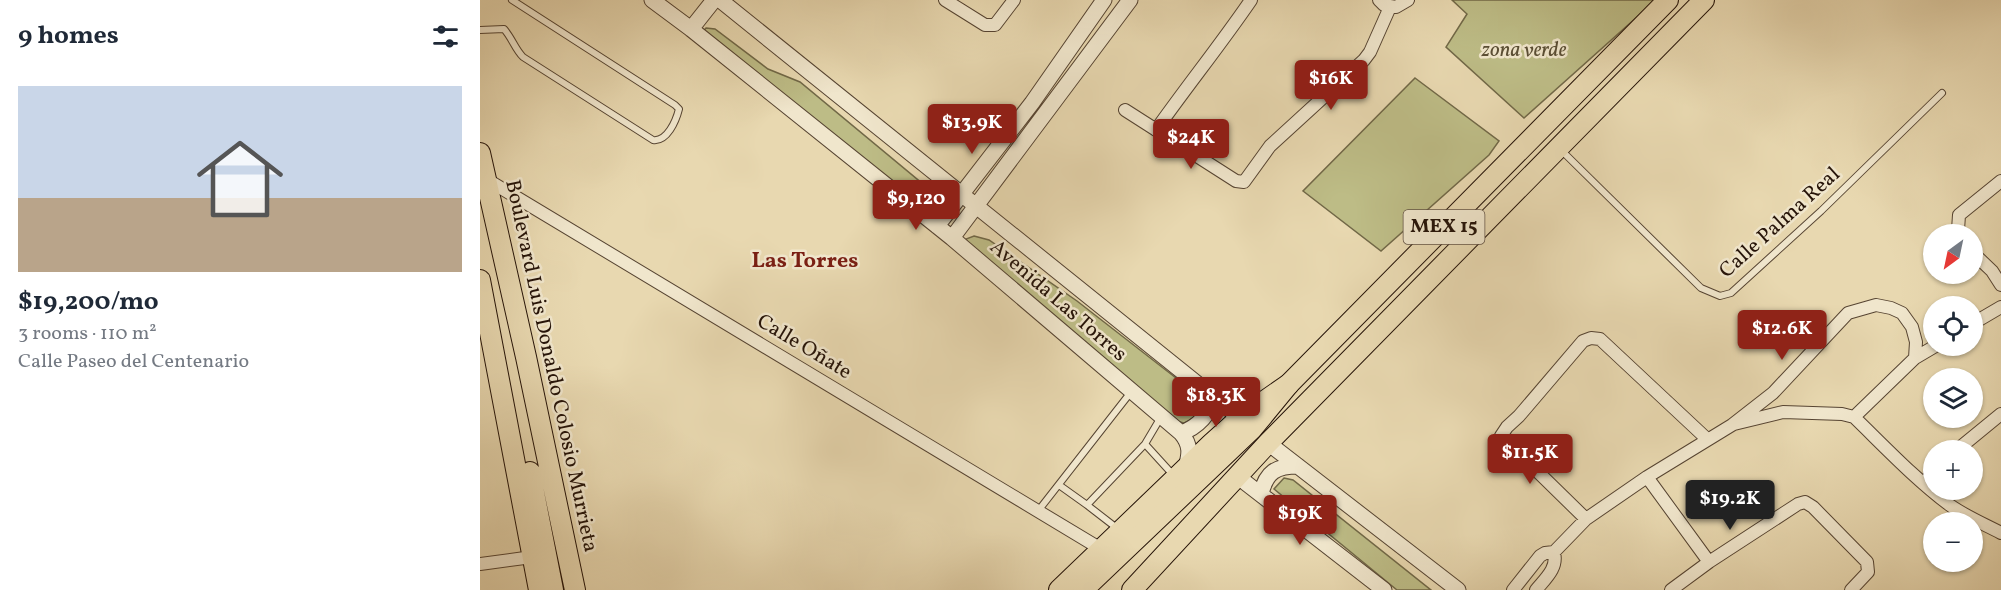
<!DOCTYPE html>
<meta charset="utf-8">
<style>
:root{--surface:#fff;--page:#f2f2f3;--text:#1f2937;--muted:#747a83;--line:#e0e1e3;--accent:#8f2418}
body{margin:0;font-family:Vollkorn,serif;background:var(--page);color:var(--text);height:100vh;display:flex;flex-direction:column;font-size:22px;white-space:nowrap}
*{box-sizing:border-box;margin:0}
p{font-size:20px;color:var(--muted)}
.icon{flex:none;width:33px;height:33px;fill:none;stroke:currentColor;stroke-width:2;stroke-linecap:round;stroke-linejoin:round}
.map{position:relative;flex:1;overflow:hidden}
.sheet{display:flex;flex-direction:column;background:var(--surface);width:480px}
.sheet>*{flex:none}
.needle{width:39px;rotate:213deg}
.tools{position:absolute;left:1443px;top:224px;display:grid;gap:12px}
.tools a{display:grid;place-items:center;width:60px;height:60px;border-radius:50%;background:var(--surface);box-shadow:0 2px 4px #0004;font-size:30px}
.price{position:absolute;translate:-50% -51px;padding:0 14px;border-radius:6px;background:var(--accent);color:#fff;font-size:20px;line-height:39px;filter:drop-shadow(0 2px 3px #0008)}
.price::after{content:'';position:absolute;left:50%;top:36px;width:18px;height:14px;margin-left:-9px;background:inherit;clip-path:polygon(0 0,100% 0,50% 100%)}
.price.current{background:#222;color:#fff}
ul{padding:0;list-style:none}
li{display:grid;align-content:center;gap:12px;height:318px;padding:0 18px}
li+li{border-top:2px solid var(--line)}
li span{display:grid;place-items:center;height:186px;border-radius:0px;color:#555}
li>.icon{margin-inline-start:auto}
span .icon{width:108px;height:108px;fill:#fffc;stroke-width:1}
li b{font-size:26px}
h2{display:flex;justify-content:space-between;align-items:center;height:72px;padding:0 18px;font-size:26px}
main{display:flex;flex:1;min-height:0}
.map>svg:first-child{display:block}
.green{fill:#bdbc86;stroke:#716847;stroke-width:1.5}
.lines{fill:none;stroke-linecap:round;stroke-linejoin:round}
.service-casing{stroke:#564432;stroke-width:8}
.minor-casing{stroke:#564432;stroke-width:14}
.tertiary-casing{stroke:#564432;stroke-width:17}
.primary-casing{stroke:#251308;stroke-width:22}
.trunk-casing{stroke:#251308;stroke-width:22}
.service{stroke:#f0e6cc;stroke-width:6}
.minor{stroke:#f0e6cc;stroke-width:12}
.tertiary{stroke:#f0e6cc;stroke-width:15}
.primary{stroke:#e8d8b0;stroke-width:20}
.trunk{stroke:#e8d8b0;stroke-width:20}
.labels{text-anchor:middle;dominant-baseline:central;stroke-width:5;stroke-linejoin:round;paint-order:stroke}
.shield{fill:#f0e6cc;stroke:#625243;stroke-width:1.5}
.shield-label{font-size:20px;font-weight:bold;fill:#251308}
.park-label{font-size:21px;font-style:italic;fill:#5a4e34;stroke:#f0e6cc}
.street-label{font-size:21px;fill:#251308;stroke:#f0e6cc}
.neighbourhood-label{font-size:22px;font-weight:bold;fill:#7a1f14;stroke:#f0e6cc}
</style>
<main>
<section class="sheet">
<h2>9 homes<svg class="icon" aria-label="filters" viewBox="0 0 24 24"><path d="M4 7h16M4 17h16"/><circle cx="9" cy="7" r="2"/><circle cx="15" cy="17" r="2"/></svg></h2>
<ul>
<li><span style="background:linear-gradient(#c9d6e8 60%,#b9a48a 0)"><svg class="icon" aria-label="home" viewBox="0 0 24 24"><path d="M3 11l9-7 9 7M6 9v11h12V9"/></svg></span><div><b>$19,200/mo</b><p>3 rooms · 110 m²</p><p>Calle Paseo del Centenario</p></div></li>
</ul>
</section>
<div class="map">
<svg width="1521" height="590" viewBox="0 0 1521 590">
<rect width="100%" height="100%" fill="#e8d8b0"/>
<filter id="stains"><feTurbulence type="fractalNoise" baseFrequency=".00333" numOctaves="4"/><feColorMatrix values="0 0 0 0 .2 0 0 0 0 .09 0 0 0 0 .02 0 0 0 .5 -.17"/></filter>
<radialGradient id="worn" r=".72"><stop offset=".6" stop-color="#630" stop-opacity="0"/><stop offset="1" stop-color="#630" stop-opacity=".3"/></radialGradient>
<!-- green -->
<path class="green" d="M 972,0 L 1176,0 L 1044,118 L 966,47 L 987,14 Z
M 226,28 L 235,29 L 288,69 L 320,82 L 467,204 L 459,216 L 426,194 L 220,35 Z
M 935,78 L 1019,141 L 1009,155 L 901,251 L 823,191 Z
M 494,236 L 509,240 L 597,301 L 723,399 C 721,412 716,418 704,423 L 681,417 L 483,244 L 486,239 Z
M 804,478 L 813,480 L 951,590 L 917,590 L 794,489 Z"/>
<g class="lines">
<defs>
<path id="service" d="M 0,30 L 24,29 C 32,38 35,49 43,57 L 173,140 C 187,142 196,121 199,109 L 195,105 L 32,0
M 1082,151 L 1221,288 L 1240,296 L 1251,293 L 1341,211 L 1462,93
M 665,444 L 695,477
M 579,485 L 607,505
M 558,511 L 651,392
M 638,529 L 607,505 L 665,444 L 681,417"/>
<path id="minor" d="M 465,0 L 505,25 L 515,25 L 534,0
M 899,0 L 904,5 L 916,7 L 928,0
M 645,110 L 756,181 L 764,182 L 790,146 L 884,60 L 890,52 L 910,7
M 676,130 C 707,86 741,44 771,0
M 6,179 L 621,549
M 1479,234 L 1478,230 L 1479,215 L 1521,181
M 1492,252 L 1512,271 L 1521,285
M 1492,324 L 1521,307
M 1374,417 L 1435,358 L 1457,345
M 1254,424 L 1303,412 L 1362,414 L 1374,417 C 1405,447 1436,480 1471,506 C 1487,517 1504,524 1521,533
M 1477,450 L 1521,414
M 1167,477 L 1229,562
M 1444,483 L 1454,472
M 1106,519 L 1059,473 L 1023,443 L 1021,436 L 1027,427 L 1039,416 L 1103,341 L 1111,338 L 1120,339 L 1227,439
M 0,564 L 52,557
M 1033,590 L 1060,556 L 1065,553 L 1074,552 L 1106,519 L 1167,477 L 1252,425 L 1293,393 L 1368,313 L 1396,305 L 1411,308 L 1422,313 L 1432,327 L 1436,342 L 1435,358
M 1056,590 C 1066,578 1078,568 1074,552
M 1191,590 L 1229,562 L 1318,504 L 1325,502 L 1333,507 L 1387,562 L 1388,572 L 1371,590"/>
<path id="tertiary" d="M 172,0 L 211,29 L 472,238 L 701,433 C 711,445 710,454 706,467
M 240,0 L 760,418
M 211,29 L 234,0
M 457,226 L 552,103 L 624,0
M 472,238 L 650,0
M 701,433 C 716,428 733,413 732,396
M 788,443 L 978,590
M 757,476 L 904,590
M 781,494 C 786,472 796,466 818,466"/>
<path id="primary" d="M 579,590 L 731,444 L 760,418 L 809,384 L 1188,0
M 652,590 L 788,443 L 1224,0"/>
<path id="trunk" d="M 0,153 L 46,357 L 95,590
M 0,280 L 59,590
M 50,472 L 73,590
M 603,590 L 772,429 L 809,384"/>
</defs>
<!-- service casing -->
<use href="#service" class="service-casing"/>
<!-- minor casing -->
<use href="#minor" class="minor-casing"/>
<!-- tertiary casing -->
<use href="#tertiary" class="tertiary-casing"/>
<!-- primary casing -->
<use href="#primary" class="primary-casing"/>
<!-- trunk casing -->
<use href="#trunk" class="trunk-casing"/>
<!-- service -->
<use href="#service" class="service"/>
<!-- minor -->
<use href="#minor" class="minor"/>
<!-- tertiary -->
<use href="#tertiary" class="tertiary"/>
<!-- primary -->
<use href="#primary" class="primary"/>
<!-- trunk -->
<use href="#trunk" class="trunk"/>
</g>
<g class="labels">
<!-- shield labels -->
<rect class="shield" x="923.5" y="210" width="81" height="34" rx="4.5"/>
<g class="shield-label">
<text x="964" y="227">MEX 15</text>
</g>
<!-- park labels -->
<g class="park-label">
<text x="1044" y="50">zona verde</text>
</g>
<!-- street labels -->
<g class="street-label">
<text transform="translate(1300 223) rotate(-42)">Calle Palma Real</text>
<text transform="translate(578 301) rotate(41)">Avenida Las Torres</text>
<text transform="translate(324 347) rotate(31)">Calle Oñate</text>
<text transform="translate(71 366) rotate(78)">Boulevard Luis Donaldo Colosio Murrieta</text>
</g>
<!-- neighbourhood labels -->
<g class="neighbourhood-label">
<text x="325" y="261">Las Torres</text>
</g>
</g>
<rect width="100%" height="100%" filter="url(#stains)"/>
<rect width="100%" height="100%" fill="url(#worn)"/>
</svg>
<div class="tools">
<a><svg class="needle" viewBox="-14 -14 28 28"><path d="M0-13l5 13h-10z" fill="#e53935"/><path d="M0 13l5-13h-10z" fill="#747a83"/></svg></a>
<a><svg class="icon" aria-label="locate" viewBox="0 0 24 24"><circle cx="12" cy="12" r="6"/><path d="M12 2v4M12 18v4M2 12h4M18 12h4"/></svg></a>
<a><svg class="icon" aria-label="layers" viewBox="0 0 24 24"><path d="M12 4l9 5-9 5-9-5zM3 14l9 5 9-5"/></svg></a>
<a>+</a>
<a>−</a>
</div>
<b class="price" style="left:851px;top:111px">$16K</b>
<b class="price" style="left:492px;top:155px">$13.9K</b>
<b class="price" style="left:711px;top:170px">$24K</b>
<b class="price" style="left:436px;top:231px">$9,120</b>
<b class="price" style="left:1302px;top:361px">$12.6K</b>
<b class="price" style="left:736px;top:428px">$18.3K</b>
<b class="price" style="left:1050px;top:485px">$11.5K</b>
<b class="price current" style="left:1250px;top:531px">$19.2K</b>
<b class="price" style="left:820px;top:546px">$19K</b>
</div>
</main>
